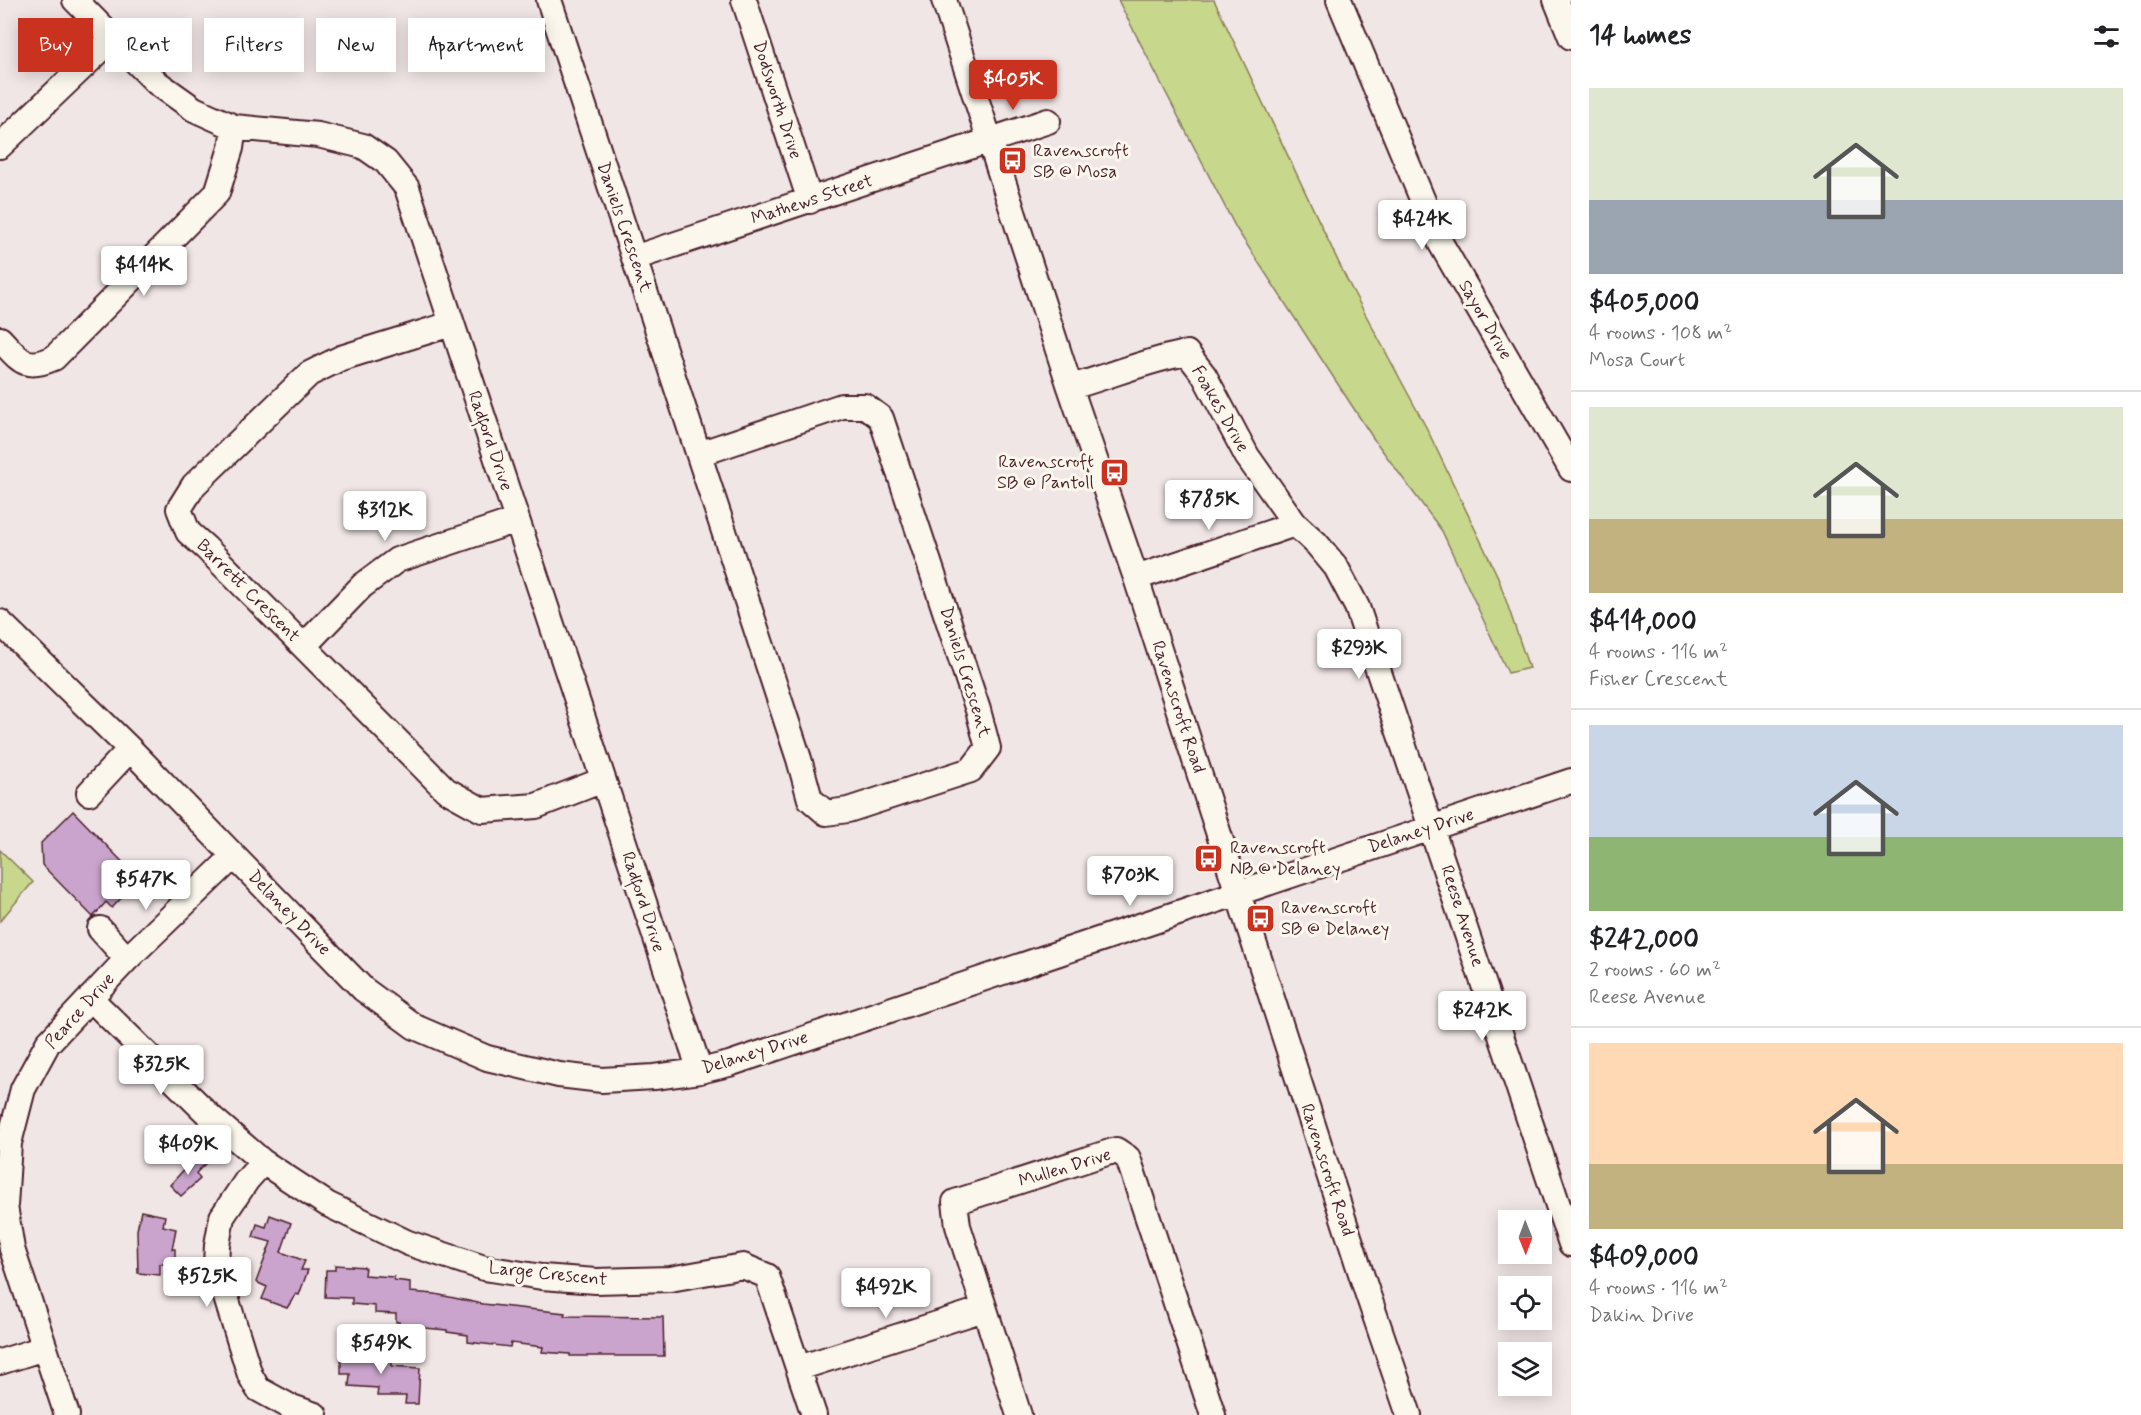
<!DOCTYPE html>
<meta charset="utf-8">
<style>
:root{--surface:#fff;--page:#f6f6f6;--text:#202124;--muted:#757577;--line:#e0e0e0;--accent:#c8321e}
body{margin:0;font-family:Mynerve,sans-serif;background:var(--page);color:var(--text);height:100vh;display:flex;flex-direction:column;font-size:22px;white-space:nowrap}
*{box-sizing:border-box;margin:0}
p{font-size:20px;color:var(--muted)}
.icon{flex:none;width:33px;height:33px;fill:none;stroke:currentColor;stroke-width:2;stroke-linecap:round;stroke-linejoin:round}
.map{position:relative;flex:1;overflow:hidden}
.side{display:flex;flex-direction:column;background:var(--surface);width:570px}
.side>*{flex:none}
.banner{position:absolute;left:18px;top:18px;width:570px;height:54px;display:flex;gap:12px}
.needle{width:39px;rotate:179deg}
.buttons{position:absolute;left:1498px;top:1210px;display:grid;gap:12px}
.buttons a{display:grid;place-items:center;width:54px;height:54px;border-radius:0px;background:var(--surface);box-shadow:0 3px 15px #0003;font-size:30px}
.price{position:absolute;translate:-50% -51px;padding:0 14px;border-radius:6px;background:#fff;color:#222;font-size:20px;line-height:39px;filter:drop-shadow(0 2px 3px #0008)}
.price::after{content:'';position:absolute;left:50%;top:36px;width:18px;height:14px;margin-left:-9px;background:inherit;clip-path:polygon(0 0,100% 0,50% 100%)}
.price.selected{background:var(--accent);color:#fff}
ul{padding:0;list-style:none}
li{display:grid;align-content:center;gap:12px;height:318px;padding:0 18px}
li+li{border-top:2px solid var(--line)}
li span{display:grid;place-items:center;height:186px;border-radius:0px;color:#555}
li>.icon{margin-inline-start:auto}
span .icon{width:108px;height:108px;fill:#fffc;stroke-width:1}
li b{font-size:26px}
h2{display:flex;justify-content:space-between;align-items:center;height:72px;padding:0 18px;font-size:26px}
.chip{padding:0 21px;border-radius:0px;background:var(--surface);box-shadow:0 3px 15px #0003;font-size:21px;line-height:54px}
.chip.selected{background:var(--accent);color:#fff}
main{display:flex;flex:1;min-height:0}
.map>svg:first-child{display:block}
.green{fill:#c7d78b;stroke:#887b5b;stroke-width:1.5}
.building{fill:#caa4cc;stroke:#4a1f2b;stroke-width:1.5}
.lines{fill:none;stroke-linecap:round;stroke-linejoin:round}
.minor-casing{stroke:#4a1f2b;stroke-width:28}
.minor{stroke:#fbf7ec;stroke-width:24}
.labels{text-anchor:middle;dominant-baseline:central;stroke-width:6;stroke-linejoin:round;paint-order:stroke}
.street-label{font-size:18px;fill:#4a1f2b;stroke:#fbf7ec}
.poi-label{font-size:18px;fill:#4a1f2b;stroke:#fbf7ec;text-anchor:start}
</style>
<main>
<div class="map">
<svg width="1571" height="1415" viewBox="0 0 1571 1415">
<rect width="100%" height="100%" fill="#f1e6e6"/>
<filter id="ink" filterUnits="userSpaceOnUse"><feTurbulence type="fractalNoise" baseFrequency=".0167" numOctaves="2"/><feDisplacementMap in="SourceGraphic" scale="12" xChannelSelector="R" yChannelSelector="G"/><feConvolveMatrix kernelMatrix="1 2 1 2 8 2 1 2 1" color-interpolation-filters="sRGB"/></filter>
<g filter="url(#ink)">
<!-- green -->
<path class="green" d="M 1118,0 L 1214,0 L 1347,280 L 1426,427 L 1498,577 L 1529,668 L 1508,673 L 1442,531 L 1373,438 L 1236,228 Z
M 0,850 L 33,882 L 0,921 Z"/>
<!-- building -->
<path class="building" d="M 73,811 L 139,879 L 112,908 L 106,902 L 93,917 L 42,865 L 41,843 Z
M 197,1155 L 206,1163 L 196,1173 L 200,1179 L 181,1196 L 170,1185 Z
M 141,1211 L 165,1216 L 163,1226 L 176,1229 L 172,1249 L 175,1249 L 175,1264 L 160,1264 L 160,1275 L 138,1273 L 137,1230 Z
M 270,1215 L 291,1223 L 281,1252 L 305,1261 L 301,1270 L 308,1270 L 299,1295 L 296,1294 L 287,1308 L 262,1299 L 267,1287 L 256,1282 L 271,1242 L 253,1237 L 257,1224 L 266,1227 Z
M 335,1265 L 365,1267 L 364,1275 L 394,1277 L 394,1280 L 410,1282 L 410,1292 L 435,1294 L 483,1304 L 565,1313 L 564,1316 L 663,1317 L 664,1356 L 570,1356 L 570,1354 L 542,1352 L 543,1347 L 511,1343 L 510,1347 L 468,1342 L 468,1335 L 447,1332 L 447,1330 L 413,1327 L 413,1330 L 399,1330 L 399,1322 L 396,1322 L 396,1314 L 375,1313 L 375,1306 L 352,1304 L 352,1298 L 325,1297 L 326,1270 L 335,1270 Z
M 341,1348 L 365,1349 L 365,1356 L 392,1358 L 392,1366 L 420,1368 L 418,1404 L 405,1404 L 406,1396 L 377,1396 L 378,1388 L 349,1386 L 350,1374 L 341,1374 Z"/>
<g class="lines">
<defs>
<path id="minor" d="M 75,0 L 156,82 L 194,109 L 234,127 L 318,135 L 363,146 L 386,162 L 407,188 L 700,1071
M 549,0 C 632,253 716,506 799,759 L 810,799 L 826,813 L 848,810 L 971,770 L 988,748 L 978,710 L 881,418 L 865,406 L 842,406 L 699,454
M 744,0 L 810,201
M 944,0 L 1070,387 L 1136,578 L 1367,1292 L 1409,1415
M 1339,0 L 1441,244 L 1571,469
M 1556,0 L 1571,37
M 0,146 L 112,39
M 634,258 L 1048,121
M 451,324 L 341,358 L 309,374 L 194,485 L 179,509 L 188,532 L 206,548 L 446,790 L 482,810 L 536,806 L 603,780
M 0,339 C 20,360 24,371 54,358 L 217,193 L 231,148 L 234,127
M 1070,387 C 1109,377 1146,360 1187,353 L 1204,375 L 1247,456 L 1295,524 L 1316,543 L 1336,567 L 1357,607 L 1571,1244
M 1136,578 L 1295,524
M 0,622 L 130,749 L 363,989 L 415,1027 L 487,1058 L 559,1075 L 602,1080 L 654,1077 L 700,1071 L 729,1064 L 1571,781
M 304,646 L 362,586 L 397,560 L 517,520
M 89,793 L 130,749
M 100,929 L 127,959
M 90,998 L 212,1118 L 263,1162 L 327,1204 L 408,1243 L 484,1268 L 542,1277 L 596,1281 L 670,1279 L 743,1266 L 767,1276 L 814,1415
M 263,1162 L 247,1180 L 222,1217 L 217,1245 L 216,1265 L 250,1375 L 258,1389 L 289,1406 L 315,1415
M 0,1362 L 44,1348
M 799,1368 L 984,1309
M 67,1415 L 12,1249 L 5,1206 L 9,1143 L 23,1089 L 48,1043 L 127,959 L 234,856
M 1019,1415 L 958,1226 L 955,1202 L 1116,1150 L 1128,1158 L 1213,1415"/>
</defs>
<!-- minor casing -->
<use href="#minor" class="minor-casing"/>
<!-- minor -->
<use href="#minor" class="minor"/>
</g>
</g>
<!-- icons -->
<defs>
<symbol id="bus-square" viewBox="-11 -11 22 22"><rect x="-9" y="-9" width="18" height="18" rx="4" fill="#c8321e" stroke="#fbf7ec"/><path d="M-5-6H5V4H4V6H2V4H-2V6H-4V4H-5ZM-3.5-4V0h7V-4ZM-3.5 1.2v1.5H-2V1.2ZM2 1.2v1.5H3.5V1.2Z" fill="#fff"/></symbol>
</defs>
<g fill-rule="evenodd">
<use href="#bus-square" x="996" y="144" width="33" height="33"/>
<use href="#bus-square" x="1098" y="456" width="33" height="33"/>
<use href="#bus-square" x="1192" y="842" width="33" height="33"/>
<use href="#bus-square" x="1244" y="902" width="33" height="33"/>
</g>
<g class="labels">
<!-- street labels -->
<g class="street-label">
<text transform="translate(777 100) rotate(72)">Dodsworth Drive</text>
<text transform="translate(812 200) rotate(-18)">Mathews Street</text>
<text transform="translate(624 227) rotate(71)">Daniels Crescent</text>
<text transform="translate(1485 320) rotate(60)">Sayor Drive</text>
<text transform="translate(1220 409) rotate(60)">Foakes Drive</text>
<text transform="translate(490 441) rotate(71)">Radford Drive</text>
<text transform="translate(248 591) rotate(45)">Barrett Crescent</text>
<text transform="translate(965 672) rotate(73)">Daniels Crescent</text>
<text transform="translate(1178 707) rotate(72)">Ravenscroft Road</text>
<text transform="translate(1421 831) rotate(-18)">Delaney Drive</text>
<text transform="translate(643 902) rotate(72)">Radford Drive</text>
<text transform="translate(289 913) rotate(46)">Delaney Drive</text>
<text transform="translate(1462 916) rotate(72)">Reese Avenue</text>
<text transform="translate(80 1011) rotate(-48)">Pearce Drive</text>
<text transform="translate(755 1053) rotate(-17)">Delaney Drive</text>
<text transform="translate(1065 1168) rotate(-17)">Mullen Drive</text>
<text transform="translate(1327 1170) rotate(72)">Ravenscroft Road</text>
<text transform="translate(548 1274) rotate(6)">Large Crescent</text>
</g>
<!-- poi labels -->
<g class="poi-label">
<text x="1033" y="151">Ravenscroft<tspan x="1033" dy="21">SB @ Mosa</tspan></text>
<text x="1094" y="462" text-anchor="end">Ravenscroft<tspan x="1094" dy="21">SB @ Pantoll</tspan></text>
<text x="1230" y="848">Ravenscroft<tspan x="1230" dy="21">NB @ Delaney</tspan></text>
<text x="1281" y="908">Ravenscroft<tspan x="1281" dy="21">SB @ Delaney</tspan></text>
</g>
</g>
</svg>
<div class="buttons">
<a><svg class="needle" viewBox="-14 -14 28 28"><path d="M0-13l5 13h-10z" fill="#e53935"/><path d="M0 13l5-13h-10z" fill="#757577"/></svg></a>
<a><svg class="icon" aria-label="locate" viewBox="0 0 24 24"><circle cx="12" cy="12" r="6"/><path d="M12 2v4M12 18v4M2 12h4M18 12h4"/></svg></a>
<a><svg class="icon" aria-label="layers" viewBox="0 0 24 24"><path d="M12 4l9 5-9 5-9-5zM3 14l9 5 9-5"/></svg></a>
</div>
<b class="price selected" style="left:1013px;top:111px">$405K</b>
<b class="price" style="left:1422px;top:251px">$424K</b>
<b class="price" style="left:144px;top:297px">$414K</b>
<b class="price" style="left:1209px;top:531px">$785K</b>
<b class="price" style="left:385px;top:542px">$312K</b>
<b class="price" style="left:1359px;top:680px">$293K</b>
<b class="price" style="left:1130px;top:907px">$703K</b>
<b class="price" style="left:146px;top:911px">$547K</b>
<b class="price" style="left:1482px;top:1042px">$242K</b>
<b class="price" style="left:161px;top:1096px">$325K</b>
<b class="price" style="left:188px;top:1176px">$409K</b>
<b class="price" style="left:207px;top:1308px">$525K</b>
<b class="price" style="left:886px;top:1319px">$492K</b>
<b class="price" style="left:381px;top:1375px">$549K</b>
<div class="banner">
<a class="chip selected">Buy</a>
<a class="chip">Rent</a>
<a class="chip">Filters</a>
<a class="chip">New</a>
<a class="chip">Apartment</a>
</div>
</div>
<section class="side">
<h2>14 homes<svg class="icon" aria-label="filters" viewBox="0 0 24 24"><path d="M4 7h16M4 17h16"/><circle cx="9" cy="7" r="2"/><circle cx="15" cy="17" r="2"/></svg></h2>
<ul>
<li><span style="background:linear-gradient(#dfe7d0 60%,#9aa5b1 0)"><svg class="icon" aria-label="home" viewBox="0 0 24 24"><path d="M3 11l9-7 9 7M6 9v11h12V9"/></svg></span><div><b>$405,000</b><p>4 rooms · 108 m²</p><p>Mosa Court</p></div></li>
<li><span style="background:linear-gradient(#dfe7d0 60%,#c2b280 0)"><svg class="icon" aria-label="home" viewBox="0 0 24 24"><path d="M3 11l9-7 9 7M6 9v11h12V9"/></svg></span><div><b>$414,000</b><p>4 rooms · 116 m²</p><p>Fisher Crescent</p></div></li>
<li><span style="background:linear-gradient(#c9d6e8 60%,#8fb573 0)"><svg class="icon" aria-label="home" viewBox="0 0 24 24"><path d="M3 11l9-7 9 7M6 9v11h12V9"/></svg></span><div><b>$242,000</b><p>2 rooms · 60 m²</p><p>Reese Avenue</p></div></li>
<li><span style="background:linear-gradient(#ffd9b3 65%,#c2b280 0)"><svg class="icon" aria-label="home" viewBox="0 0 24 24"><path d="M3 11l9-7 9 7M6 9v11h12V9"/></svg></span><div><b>$409,000</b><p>4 rooms · 116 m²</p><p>Dakin Drive</p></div></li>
</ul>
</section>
</main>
